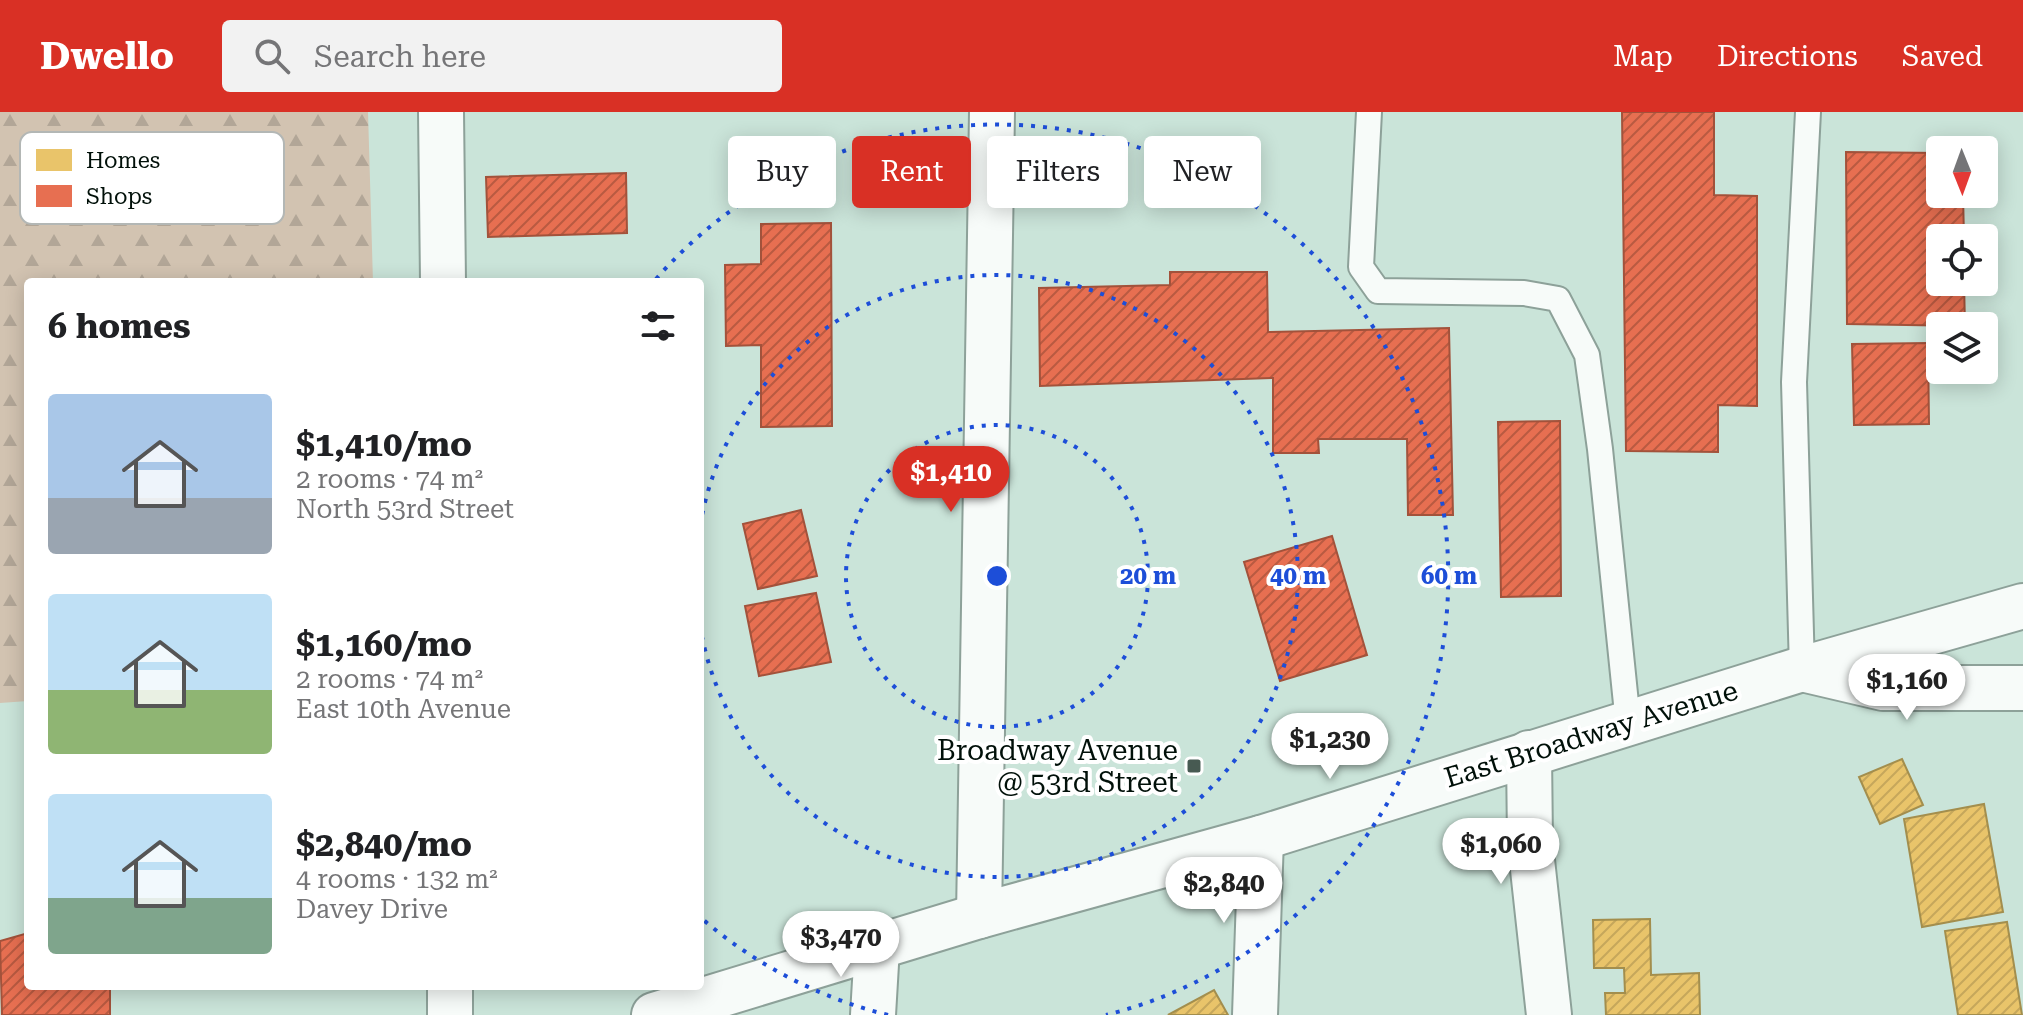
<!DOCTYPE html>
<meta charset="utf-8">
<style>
:root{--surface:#fff;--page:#f2f2f2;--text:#202124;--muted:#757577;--accent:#d93025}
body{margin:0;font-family:"Roboto Serif",serif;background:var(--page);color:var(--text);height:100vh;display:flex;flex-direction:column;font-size:30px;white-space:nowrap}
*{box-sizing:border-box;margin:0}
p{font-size:26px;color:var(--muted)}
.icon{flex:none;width:44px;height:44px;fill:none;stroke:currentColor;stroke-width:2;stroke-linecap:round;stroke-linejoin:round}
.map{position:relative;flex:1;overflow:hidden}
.details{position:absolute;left:24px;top:166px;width:680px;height:712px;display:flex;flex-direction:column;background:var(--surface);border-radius:8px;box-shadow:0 4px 20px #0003}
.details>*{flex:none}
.hud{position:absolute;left:728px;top:24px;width:760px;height:72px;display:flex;gap:16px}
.needle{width:52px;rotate:179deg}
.buttons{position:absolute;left:1926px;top:24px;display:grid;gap:16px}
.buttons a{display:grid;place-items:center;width:72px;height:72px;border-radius:8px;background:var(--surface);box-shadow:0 4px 20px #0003;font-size:40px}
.price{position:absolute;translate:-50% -68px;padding:0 18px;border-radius:28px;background:#fff;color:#222;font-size:26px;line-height:52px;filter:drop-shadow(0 2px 4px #0008)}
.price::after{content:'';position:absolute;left:50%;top:48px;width:24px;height:18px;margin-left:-12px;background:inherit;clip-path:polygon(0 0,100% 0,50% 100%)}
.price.active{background:var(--accent);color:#fff}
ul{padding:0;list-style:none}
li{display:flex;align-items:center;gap:24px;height:200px;padding:0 24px}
li span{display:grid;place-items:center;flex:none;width:224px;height:160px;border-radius:8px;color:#555}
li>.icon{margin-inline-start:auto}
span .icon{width:96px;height:96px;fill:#fffc;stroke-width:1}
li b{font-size:34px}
h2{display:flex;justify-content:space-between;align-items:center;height:96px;padding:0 24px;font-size:34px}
.tag{padding:0 28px;border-radius:8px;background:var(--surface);box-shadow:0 4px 20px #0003;font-size:28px;line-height:72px}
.tag.active{background:var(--accent);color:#fff}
header{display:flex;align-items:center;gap:48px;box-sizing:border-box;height:112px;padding:0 40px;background:var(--accent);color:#fff}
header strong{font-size:38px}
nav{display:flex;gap:44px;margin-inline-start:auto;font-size:28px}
.search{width:560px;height:72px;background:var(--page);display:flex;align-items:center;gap:20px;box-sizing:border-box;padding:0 28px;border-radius:8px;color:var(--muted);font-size:30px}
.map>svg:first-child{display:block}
.forest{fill:url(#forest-firs)}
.homes{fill:url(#homes-hatch);stroke:#a38e4d;stroke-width:2}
.shops{fill:url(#shops-hatch);stroke:#a2523b;stroke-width:2}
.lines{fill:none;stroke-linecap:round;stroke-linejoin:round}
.service-casing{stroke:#8da199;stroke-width:28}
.minor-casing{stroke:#8da199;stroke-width:48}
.tertiary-casing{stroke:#8da199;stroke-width:48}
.service{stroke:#f7fbf9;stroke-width:24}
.minor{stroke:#f7fbf9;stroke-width:44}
.tertiary{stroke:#f7fbf9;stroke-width:44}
.ring{fill:none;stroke:#1d4ed8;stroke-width:4;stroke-dasharray:4 8}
.poi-dot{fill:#475a52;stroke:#fff;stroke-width:3}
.labels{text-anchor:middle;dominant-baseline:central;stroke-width:8;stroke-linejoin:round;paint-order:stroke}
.street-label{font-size:28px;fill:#011009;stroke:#fff}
.poi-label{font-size:28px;fill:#011009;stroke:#fff;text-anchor:end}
.key{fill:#fff;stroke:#b3b7b5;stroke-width:2}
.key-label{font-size:22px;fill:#011009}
.centre{fill:#1d4ed8;stroke:#fff;stroke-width:4}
.ring-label{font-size:24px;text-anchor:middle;font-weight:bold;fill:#1d4ed8;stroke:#fff;stroke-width:8;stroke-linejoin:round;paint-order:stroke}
</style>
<header>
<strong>Dwello</strong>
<div class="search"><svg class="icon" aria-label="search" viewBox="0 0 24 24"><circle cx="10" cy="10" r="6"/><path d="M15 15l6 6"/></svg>Search here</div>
<nav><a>Map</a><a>Directions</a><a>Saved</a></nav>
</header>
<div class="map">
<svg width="2023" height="903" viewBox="0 0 2023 903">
<defs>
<pattern id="forest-firs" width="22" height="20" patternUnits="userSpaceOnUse" patternTransform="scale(2)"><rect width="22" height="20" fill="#d2c3b1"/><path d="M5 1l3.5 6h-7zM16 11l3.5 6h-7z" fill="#b2a697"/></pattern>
<pattern id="homes-hatch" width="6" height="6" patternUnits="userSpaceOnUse" patternTransform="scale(2)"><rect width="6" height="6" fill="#e9c46a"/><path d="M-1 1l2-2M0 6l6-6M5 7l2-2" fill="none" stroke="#c6a75b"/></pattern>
<pattern id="shops-hatch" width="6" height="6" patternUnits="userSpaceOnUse" patternTransform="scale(2)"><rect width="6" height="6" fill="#e76f51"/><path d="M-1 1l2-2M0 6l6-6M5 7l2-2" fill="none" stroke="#b95a41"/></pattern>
</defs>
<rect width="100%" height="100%" fill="#cae4d9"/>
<!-- forest -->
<path class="forest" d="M 0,0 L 368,0 L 373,170 L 28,170 L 28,589 L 0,591 Z"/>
<!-- homes -->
<path class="homes" d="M 1902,647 L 1923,693 L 1880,712 L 1859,665 Z
M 1984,692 L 2003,800 L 1922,815 L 1904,707 Z
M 1650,807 L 1651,863 L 1699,861 L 1700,903 L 1606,903 L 1605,881 L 1625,881 L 1624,856 L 1594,856 L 1593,808 Z
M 2007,810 L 2022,903 L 1958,903 L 1945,819 Z
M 1214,878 L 1228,903 L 1168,903 Z"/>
<!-- shops -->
<path class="shops" d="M 1622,0 L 1714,0 L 1714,83 L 1757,84 L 1757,294 L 1718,293 L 1718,340 L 1626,339 Z
M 1846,40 L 1940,41 L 1940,82 L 1963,82 L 1964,126 L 1940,126 L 1940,170 L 1964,170 L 1965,214 L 1847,212 Z
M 626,61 L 627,121 L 488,125 L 486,65 Z
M 831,111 L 832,314 L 761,315 L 761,233 L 726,234 L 725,153 L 761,152 L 761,112 Z
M 1170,160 L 1267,160 L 1268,220 L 1449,216 L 1453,403 L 1408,403 L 1407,327 L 1318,327 L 1319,341 L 1273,341 L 1273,266 L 1040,274 L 1039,176 L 1170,173 Z
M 1928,231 L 1929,312 L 1854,313 L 1852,232 Z
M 1560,309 L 1561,484 L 1501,485 L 1498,310 Z
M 801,398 L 817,464 L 758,477 L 743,412 Z
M 1332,424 L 1367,543 L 1280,569 L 1244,450 Z
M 816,481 L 831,550 L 759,564 L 745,494 Z
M 28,821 L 28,874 L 110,874 L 110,903 L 2,903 L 0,829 Z"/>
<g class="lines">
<defs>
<path id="service" d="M 1369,0 L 1361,155 L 1378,179 L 1524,181 L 1558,187 L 1587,243 L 1600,337 L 1628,611
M 1802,557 L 1794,270 L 1808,0"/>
<path id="minor" d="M 441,0 L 443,170
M 1802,557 L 1883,576 L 2023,576
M 1529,641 L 1530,730 L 1549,903
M 979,804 L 992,0
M 450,874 L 450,903
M 873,903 L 877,835
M 1255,903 L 1261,726"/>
<path id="tertiary" d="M 654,903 L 979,804 L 1261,726 L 1802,557 L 2023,494"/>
</defs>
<!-- service casing -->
<use href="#service" class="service-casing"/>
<!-- minor casing -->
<use href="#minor" class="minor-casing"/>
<!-- tertiary casing -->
<use href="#tertiary" class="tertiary-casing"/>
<!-- service -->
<use href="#service" class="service"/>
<!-- minor -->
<use href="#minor" class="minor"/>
<!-- tertiary -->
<use href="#tertiary" class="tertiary"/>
</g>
<!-- distance rings -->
<g class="ring">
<circle cx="997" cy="464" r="151"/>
<path d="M700 414A301 301 0 1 1 700 514"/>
<path d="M888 903A452 452 0 0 1 700 805M656 167A452 452 0 1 1 1106 903"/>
</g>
<!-- markers -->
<rect class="poi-dot" x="1186" y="646" width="16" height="16" rx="4"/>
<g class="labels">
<!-- street labels -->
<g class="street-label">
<text transform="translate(1591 622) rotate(-17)">East Broadway Avenue</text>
</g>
<!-- poi labels -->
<g class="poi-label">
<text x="1178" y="638">Broadway Avenue<tspan x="1178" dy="32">@ 53rd Street</tspan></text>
</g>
</g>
<!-- legend -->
<rect x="20" y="20" width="264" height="92" rx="12" class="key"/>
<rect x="36" y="37" width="36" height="22" fill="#e9c46a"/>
<rect x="36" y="73" width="36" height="22" fill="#e76f51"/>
<g class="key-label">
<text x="86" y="56">Homes</text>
<text x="86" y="92">Shops</text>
</g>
<circle cx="997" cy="464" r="12" class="centre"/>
<g class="ring-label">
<text x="1148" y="472">20 m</text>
<text x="1298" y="472">40 m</text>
<text x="1449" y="472">60 m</text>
</g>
</svg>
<div class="buttons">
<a><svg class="needle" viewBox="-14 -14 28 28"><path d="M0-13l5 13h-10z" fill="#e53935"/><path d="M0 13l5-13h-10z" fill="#757577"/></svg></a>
<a><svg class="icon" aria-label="locate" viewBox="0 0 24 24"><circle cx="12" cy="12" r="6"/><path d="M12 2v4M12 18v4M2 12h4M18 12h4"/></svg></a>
<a><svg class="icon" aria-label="layers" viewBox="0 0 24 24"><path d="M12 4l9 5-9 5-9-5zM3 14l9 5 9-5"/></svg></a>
</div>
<b class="price active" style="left:951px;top:402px">$1,410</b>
<b class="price" style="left:1907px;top:610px">$1,160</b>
<b class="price" style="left:1330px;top:669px">$1,230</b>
<b class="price" style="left:1501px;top:774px">$1,060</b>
<b class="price" style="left:1224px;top:813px">$2,840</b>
<b class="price" style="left:841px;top:867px">$3,470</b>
<div class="hud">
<a class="tag">Buy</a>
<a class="tag active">Rent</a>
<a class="tag">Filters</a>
<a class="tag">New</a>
</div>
<section class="details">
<h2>6 homes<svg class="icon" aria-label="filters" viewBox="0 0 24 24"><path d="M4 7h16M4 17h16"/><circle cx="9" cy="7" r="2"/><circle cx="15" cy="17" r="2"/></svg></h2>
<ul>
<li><span style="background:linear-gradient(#a9c7e8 65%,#9aa5b1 0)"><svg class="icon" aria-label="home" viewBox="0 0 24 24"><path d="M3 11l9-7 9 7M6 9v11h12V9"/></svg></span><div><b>$1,410/mo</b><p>2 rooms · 74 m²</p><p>North 53rd Street</p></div></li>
<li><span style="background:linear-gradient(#bfe0f5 60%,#8fb573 0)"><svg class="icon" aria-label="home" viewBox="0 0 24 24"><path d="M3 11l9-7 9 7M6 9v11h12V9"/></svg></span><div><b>$1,160/mo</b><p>2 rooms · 74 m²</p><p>East 10th Avenue</p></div></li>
<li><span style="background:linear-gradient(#bfe0f5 65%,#7fa58c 0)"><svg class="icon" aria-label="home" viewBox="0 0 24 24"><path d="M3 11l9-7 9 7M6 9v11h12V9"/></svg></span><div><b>$2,840/mo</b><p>4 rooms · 132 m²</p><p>Davey Drive</p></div></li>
</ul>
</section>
</div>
